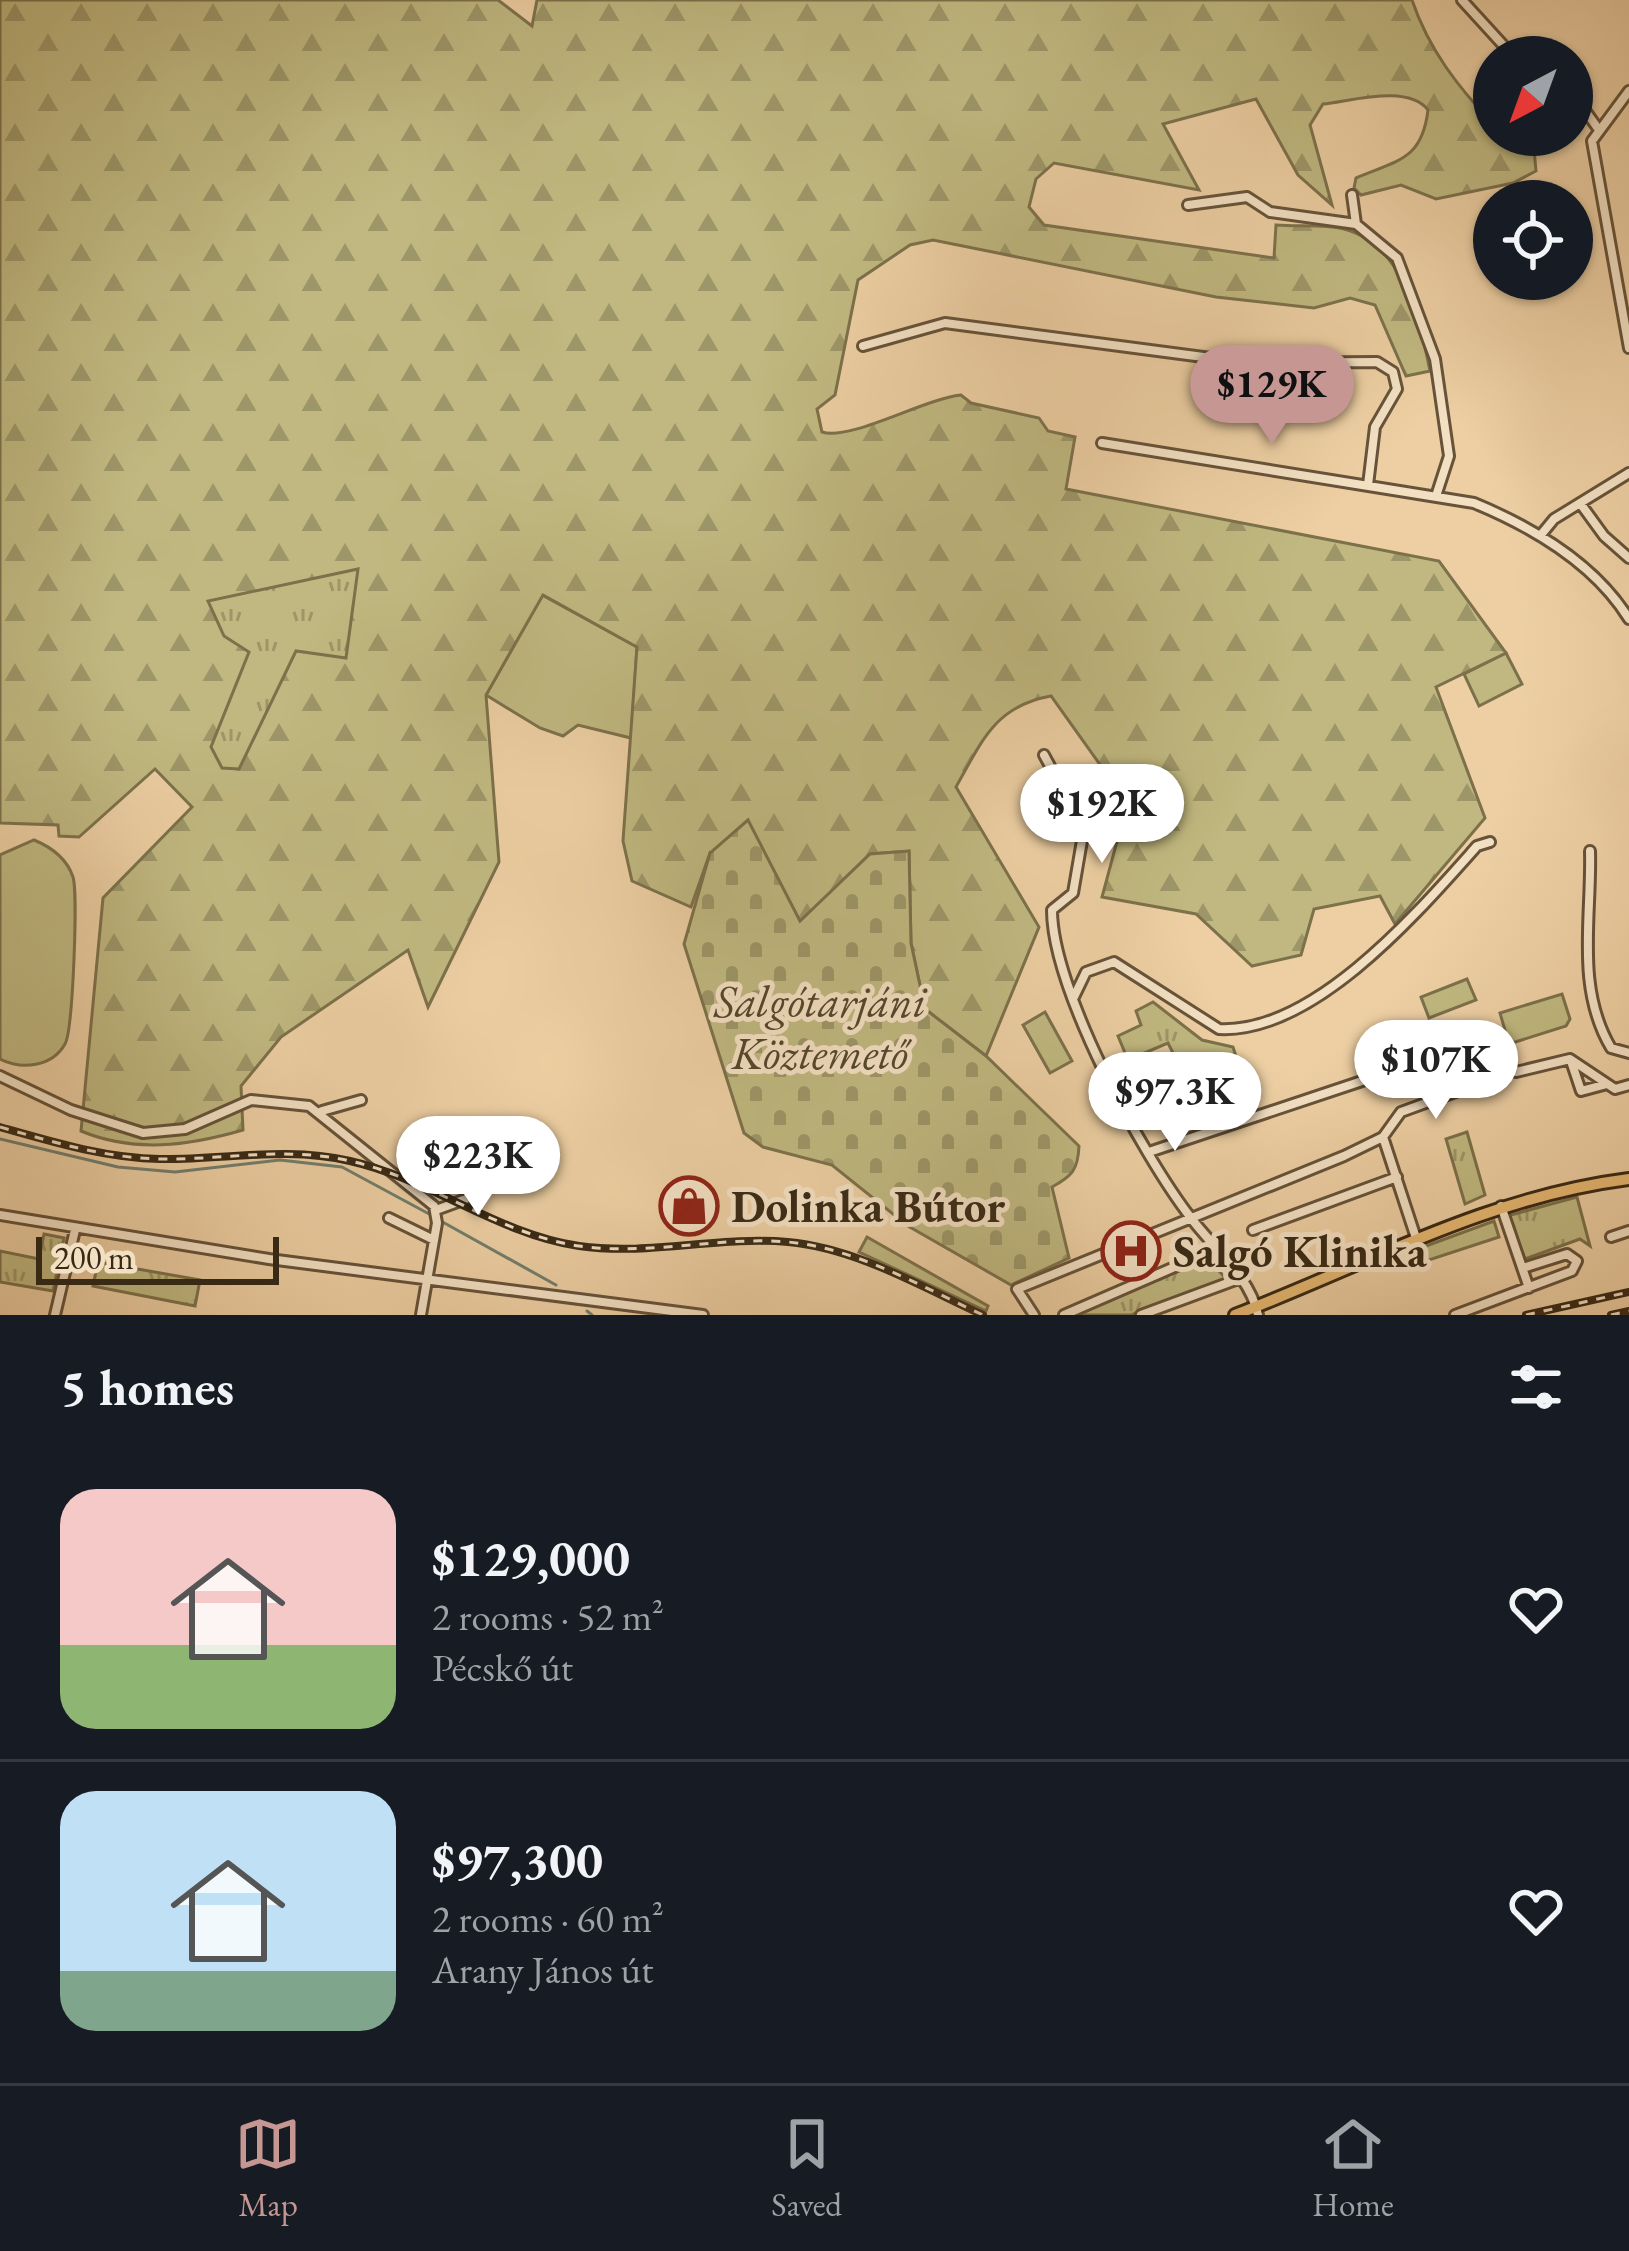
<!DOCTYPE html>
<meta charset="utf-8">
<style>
:root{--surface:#171b24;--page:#20242c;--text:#f1f3f6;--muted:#9ea1a6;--line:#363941;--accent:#c59692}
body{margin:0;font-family:"EB Garamond",serif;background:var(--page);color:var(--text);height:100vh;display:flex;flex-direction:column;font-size:45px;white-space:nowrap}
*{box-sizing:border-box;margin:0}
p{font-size:39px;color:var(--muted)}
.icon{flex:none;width:66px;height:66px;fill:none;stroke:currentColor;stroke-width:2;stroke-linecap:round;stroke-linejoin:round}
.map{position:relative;height:1315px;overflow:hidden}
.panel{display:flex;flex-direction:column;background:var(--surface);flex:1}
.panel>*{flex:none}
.needle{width:78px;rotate:221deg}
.buttons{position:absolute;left:1473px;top:36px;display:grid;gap:24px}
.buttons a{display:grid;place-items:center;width:120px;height:120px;border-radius:50%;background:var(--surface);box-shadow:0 3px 9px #0004;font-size:60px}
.scale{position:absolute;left:36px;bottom:30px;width:243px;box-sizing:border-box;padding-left:12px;border:6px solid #392a16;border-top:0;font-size:33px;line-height:42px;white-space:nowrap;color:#392a16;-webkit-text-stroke:9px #f3e0c3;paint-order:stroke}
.price{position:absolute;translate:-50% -102px;padding:0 27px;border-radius:42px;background:#fff;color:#222;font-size:39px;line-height:78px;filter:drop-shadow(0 3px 6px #0008)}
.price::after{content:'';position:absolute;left:50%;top:72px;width:36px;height:27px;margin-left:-18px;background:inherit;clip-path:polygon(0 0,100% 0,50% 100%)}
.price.selected{background:var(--accent);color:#111}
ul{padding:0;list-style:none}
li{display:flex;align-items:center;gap:36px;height:300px;padding:0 60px}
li+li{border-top:3px solid var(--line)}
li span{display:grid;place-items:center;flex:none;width:336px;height:240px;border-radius:36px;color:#555}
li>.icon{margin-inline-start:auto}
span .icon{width:144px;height:144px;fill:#fffc;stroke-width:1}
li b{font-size:51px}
h2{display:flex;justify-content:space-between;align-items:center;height:144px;padding:0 60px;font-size:51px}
.tabs{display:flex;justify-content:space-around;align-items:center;height:168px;border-top:3px solid var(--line);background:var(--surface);font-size:33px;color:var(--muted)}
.tabs a{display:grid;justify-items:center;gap:6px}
.tabs .selected{color:var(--accent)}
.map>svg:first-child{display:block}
.green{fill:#c0b880;stroke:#7c714b;stroke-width:3}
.forest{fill:url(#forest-firs);stroke:#7c714b;stroke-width:3}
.cemetery{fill:url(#cemetery-stones);stroke:#7c714b;stroke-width:3}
.park{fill:url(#park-tufts);stroke:#7c714b;stroke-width:3}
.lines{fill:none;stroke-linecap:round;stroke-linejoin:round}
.stream{stroke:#737e6d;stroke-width:3}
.minor-tunnel{stroke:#c9ae87;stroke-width:8;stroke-dasharray:8 4;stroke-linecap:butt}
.minor-casing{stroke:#665339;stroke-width:14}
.major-casing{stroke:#392a16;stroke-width:16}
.minor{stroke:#f3e0c3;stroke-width:8}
.major{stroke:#e6b872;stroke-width:10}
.rail-casing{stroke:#392a16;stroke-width:8}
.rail{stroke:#f3e0c3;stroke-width:3;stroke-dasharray:9;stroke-linecap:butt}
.labels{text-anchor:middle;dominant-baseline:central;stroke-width:10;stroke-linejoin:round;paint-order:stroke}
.park-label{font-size:45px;font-style:italic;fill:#54462b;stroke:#f3e0c3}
.poi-label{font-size:45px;font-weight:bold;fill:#392a16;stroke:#f3e0c3;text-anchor:start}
</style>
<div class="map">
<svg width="1629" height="1315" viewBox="0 0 1629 1315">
<defs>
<pattern id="forest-firs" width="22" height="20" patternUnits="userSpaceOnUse" patternTransform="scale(3)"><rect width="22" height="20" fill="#c0b880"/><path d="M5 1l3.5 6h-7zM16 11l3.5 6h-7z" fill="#9d9668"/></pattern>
<pattern id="cemetery-stones" width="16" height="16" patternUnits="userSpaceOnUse" patternTransform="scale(3)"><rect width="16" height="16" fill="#c0b880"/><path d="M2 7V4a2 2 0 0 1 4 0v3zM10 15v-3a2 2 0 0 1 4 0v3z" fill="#9d9668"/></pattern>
<pattern id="park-tufts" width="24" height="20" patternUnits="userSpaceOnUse" patternTransform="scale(3)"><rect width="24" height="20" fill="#c0b880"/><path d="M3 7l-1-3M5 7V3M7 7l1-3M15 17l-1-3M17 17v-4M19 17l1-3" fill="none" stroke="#9d9668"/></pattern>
</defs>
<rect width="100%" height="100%" fill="#edcfa3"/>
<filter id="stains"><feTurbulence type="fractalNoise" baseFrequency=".00167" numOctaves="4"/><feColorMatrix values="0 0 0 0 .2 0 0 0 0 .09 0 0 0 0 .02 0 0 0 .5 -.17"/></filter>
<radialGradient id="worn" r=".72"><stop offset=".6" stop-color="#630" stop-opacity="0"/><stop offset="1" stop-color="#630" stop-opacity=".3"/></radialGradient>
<!-- green -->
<path class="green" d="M 542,595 L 637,647 L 631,738 L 578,725 L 563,736 L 540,728 L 486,695 Z
M 1506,653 L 1522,684 L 1479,706 L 1464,674 Z
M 34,840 C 51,847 67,859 73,877 C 78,894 73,1030 65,1044 C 52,1067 22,1070 0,1059 L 0,855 Z
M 1467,979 L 1476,1000 L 1429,1018 L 1421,997 Z
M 1562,994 L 1570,1019 L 1566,1026 L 1509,1044 L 1500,1013 Z
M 1045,1012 L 1072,1061 L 1050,1073 L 1023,1025 Z
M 867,1237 L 988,1306 L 986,1311 L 859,1252 Z"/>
<!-- forest -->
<path class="forest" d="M 0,0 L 498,0 L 532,26 L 537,0 L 1412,0 C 1429,50 1458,87 1494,125 L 1494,135 L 1509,135 L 1534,149 L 1536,171 L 1513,183 L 1436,199 L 1401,185 L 1361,195 L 1354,188 L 1356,178 C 1398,160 1422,160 1428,110 C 1408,84 1352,101 1323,104 L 1310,125 L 1332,205 L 1298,175 L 1256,99 L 1163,124 L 1199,190 L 1054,163 L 1036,179 L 1029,207 L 1044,225 L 1274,258 L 1276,225 C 1297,227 1323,224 1344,229 C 1403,244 1420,320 1430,371 L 1406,376 L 1375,305 L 1350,298 L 1314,308 L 1216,297 L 933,240 L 910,245 L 858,280 L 835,395 L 817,409 L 822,432 C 851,441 923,399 961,395 L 971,403 L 1039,418 L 1048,431 L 1075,437 L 1066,489 L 1439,561 L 1506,653 L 1436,687 L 1485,818 L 1395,924 L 1380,896 L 1314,909 L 1301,955 L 1252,966 L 1196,914 L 1102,897 L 1119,834 L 1101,766 L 1051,696 C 995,706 982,741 956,787 L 1039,927 L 986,1056 L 925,1009 L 911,943 L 909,851 L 870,854 L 800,922 L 710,853 L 691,907 L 632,881 L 623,841 L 637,647 L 543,595 L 486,695 L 499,862 L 428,1007 L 408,950 L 281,1037 L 241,1086 L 243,1130 C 188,1146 134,1153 81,1131 L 103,898 L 192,807 L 155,769 L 79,837 L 59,836 L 58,825 L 0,823 Z"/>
<!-- cemetery -->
<path class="cemetery" d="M 748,820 L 800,921 L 870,854 L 909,851 L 911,943 L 925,1009 L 986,1056 L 1079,1146 C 1078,1170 1072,1176 1052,1187 L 1069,1258 L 1011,1285 L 908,1226 L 832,1165 L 763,1147 L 744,1133 L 684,944 L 710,853 Z"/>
<!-- park -->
<path class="park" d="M 358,569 L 346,658 L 296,651 L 239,769 L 222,768 L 211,747 L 249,652 L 224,636 L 208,601 Z
M 1153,1002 L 1202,1040 L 1233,1047 L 1248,1095 L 1226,1104 L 1215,1082 L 1179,1097 L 1168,1068 L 1178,1063 L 1168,1043 L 1128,1060 L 1118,1036 L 1141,1025 L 1136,1011 Z
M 1467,1132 L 1485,1195 L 1465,1204 L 1446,1139 Z
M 1577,1197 L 1590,1246 L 1580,1239 L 1525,1259 L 1507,1216 Z
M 1494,1221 L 1499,1237 L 1420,1263 L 1415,1250 Z
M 44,1234 L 64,1238 L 53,1291 L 0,1282 L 0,1251 L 39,1259 Z
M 1206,1256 L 1227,1280 L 1131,1315 L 1068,1315 Z
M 98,1262 L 200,1280 L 195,1306 L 93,1286 Z"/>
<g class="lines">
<!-- stream -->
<path class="stream" d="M 0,1139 L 118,1167 L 175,1172 L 280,1160 L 342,1167 L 431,1215
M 439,1220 L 556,1285
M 587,1311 L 592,1315"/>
<!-- minor-tunnel -->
<path class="minor-tunnel" d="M 1472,1086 L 1516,1072"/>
<defs>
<path id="minor" d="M 1462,0 L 1514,57
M 1629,91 L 1592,141 L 1629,348
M 1572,92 L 1599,130
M 1352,195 L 1356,224
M 1188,205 L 1247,197 L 1270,212 L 1356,224 L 1397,258 L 1435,359 L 1449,456 L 1437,493
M 863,346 L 945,323 L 1249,363 L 1377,362 L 1393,372 L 1397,389 L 1375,427 L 1368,485
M 1102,443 L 1474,503 C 1532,527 1595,564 1629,619
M 1580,503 L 1604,536 L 1629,558
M 1540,536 L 1554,519 L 1629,473
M 1044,755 L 1084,829 L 1073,893 L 1052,910 C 1052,988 1142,1155 1191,1218 C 1214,1249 1250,1276 1258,1315
M 1590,851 C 1592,917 1575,987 1611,1048 L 1629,1053
M 1073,999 L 1086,972 L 1114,962 L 1219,1029 C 1314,1034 1419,911 1477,846 L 1490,842
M 1571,1061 L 1581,1091 L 1607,1084
M 1516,1072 L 1570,1059 L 1615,1089 L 1629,1085
M 0,1076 L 71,1110 L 143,1133 L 185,1129 L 251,1100 L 309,1106 L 434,1206 L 437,1223 L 421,1315
M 322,1111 L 361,1100
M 1383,1137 L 1416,1238
M 1149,1152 L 1368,1079
M 1501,1206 L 1529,1288
M 436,1210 L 466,1199 L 484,1181
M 0,1215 L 269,1259 L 703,1315
M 389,1218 L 434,1240
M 1253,1230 L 1397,1177
M 1611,1237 L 1629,1231
M 55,1315 L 75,1230
M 1034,1315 L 1017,1289 L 1344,1156 L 1383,1137 L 1401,1112 L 1472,1086
M 1064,1315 L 1216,1249
M 1141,1315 L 1241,1278
M 1455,1315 L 1572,1271 L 1577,1261 L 1567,1254 L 1523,1268"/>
<path id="major" d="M 1235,1315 C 1367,1264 1487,1197 1629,1179"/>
</defs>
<!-- minor casing -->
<use href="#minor" class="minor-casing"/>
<!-- major casing -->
<use href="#major" class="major-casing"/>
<!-- minor -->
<use href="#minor" class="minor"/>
<!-- major -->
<use href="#major" class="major"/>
<defs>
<path id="rail" d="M 0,1127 C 53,1142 105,1158 160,1159 C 225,1160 285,1146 350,1161 C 430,1179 498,1234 579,1246 C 650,1256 718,1236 788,1242 C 856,1248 922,1287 983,1315
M 1526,1315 L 1629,1292
M 1611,1315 L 1629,1311"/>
</defs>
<!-- rail casing -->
<use href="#rail" class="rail-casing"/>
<!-- rail -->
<use href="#rail" class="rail"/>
</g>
<!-- icons -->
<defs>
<symbol id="shop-ring" viewBox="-11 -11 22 22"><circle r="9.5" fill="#f3e0c3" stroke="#8f2418" stroke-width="1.5"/><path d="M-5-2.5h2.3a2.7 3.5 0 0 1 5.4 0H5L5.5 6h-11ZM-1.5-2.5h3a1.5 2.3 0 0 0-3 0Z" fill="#8f2418"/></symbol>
<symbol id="hospital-ring" viewBox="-11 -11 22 22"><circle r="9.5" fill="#f3e0c3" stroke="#8f2418" stroke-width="1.5"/><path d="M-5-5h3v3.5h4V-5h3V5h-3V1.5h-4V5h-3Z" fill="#8f2418"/></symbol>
</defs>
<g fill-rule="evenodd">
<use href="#shop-ring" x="656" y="1173" width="66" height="66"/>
<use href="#hospital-ring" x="1098" y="1218" width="66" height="66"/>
</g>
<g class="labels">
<!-- park labels -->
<g class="park-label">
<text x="820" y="1001">Salgótarjáni<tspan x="820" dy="52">Köztemető</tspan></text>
</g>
<!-- poi labels -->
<g class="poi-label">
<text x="731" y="1206">Dolinka Bútor</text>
<text x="1173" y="1251">Salgó Klinika</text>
</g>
</g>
<rect width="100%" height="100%" filter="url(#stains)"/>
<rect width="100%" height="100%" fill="url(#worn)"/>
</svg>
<div class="buttons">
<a><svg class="needle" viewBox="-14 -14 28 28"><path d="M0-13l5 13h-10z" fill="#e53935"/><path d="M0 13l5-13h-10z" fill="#9ea1a6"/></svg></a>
<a><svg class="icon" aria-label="locate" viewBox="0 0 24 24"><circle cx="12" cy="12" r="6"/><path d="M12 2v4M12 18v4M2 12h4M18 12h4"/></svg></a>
</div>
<div class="scale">200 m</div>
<b class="price selected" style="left:1272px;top:447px">$129K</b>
<b class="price" style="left:1102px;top:866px">$192K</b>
<b class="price" style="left:1436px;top:1122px">$107K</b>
<b class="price" style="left:1175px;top:1154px">$97.3K</b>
<b class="price" style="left:478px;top:1218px">$223K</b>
</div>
<section class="panel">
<h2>5 homes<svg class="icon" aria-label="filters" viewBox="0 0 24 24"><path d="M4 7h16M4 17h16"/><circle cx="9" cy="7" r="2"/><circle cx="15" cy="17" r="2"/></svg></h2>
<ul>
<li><span style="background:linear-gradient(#f6c9c9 65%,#8fb573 0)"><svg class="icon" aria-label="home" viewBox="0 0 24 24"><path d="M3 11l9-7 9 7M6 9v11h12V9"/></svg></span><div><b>$129,000</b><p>2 rooms · 52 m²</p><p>Pécskő út</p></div><svg class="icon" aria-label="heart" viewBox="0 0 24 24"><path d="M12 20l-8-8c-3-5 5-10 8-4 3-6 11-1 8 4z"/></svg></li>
<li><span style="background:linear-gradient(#bfe0f5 75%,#7fa58c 0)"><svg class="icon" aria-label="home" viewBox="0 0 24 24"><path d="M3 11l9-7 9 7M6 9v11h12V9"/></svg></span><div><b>$97,300</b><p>2 rooms · 60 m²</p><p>Arany János út</p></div><svg class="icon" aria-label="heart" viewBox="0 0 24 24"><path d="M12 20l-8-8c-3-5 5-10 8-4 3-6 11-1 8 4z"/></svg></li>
</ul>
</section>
<nav class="tabs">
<a class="selected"><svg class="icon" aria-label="map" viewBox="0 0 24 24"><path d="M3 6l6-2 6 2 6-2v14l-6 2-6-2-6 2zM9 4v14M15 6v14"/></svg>Map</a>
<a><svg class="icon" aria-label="saved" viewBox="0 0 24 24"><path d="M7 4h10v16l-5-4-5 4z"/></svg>Saved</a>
<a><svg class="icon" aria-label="home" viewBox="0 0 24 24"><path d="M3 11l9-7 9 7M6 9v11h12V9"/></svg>Home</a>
</nav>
